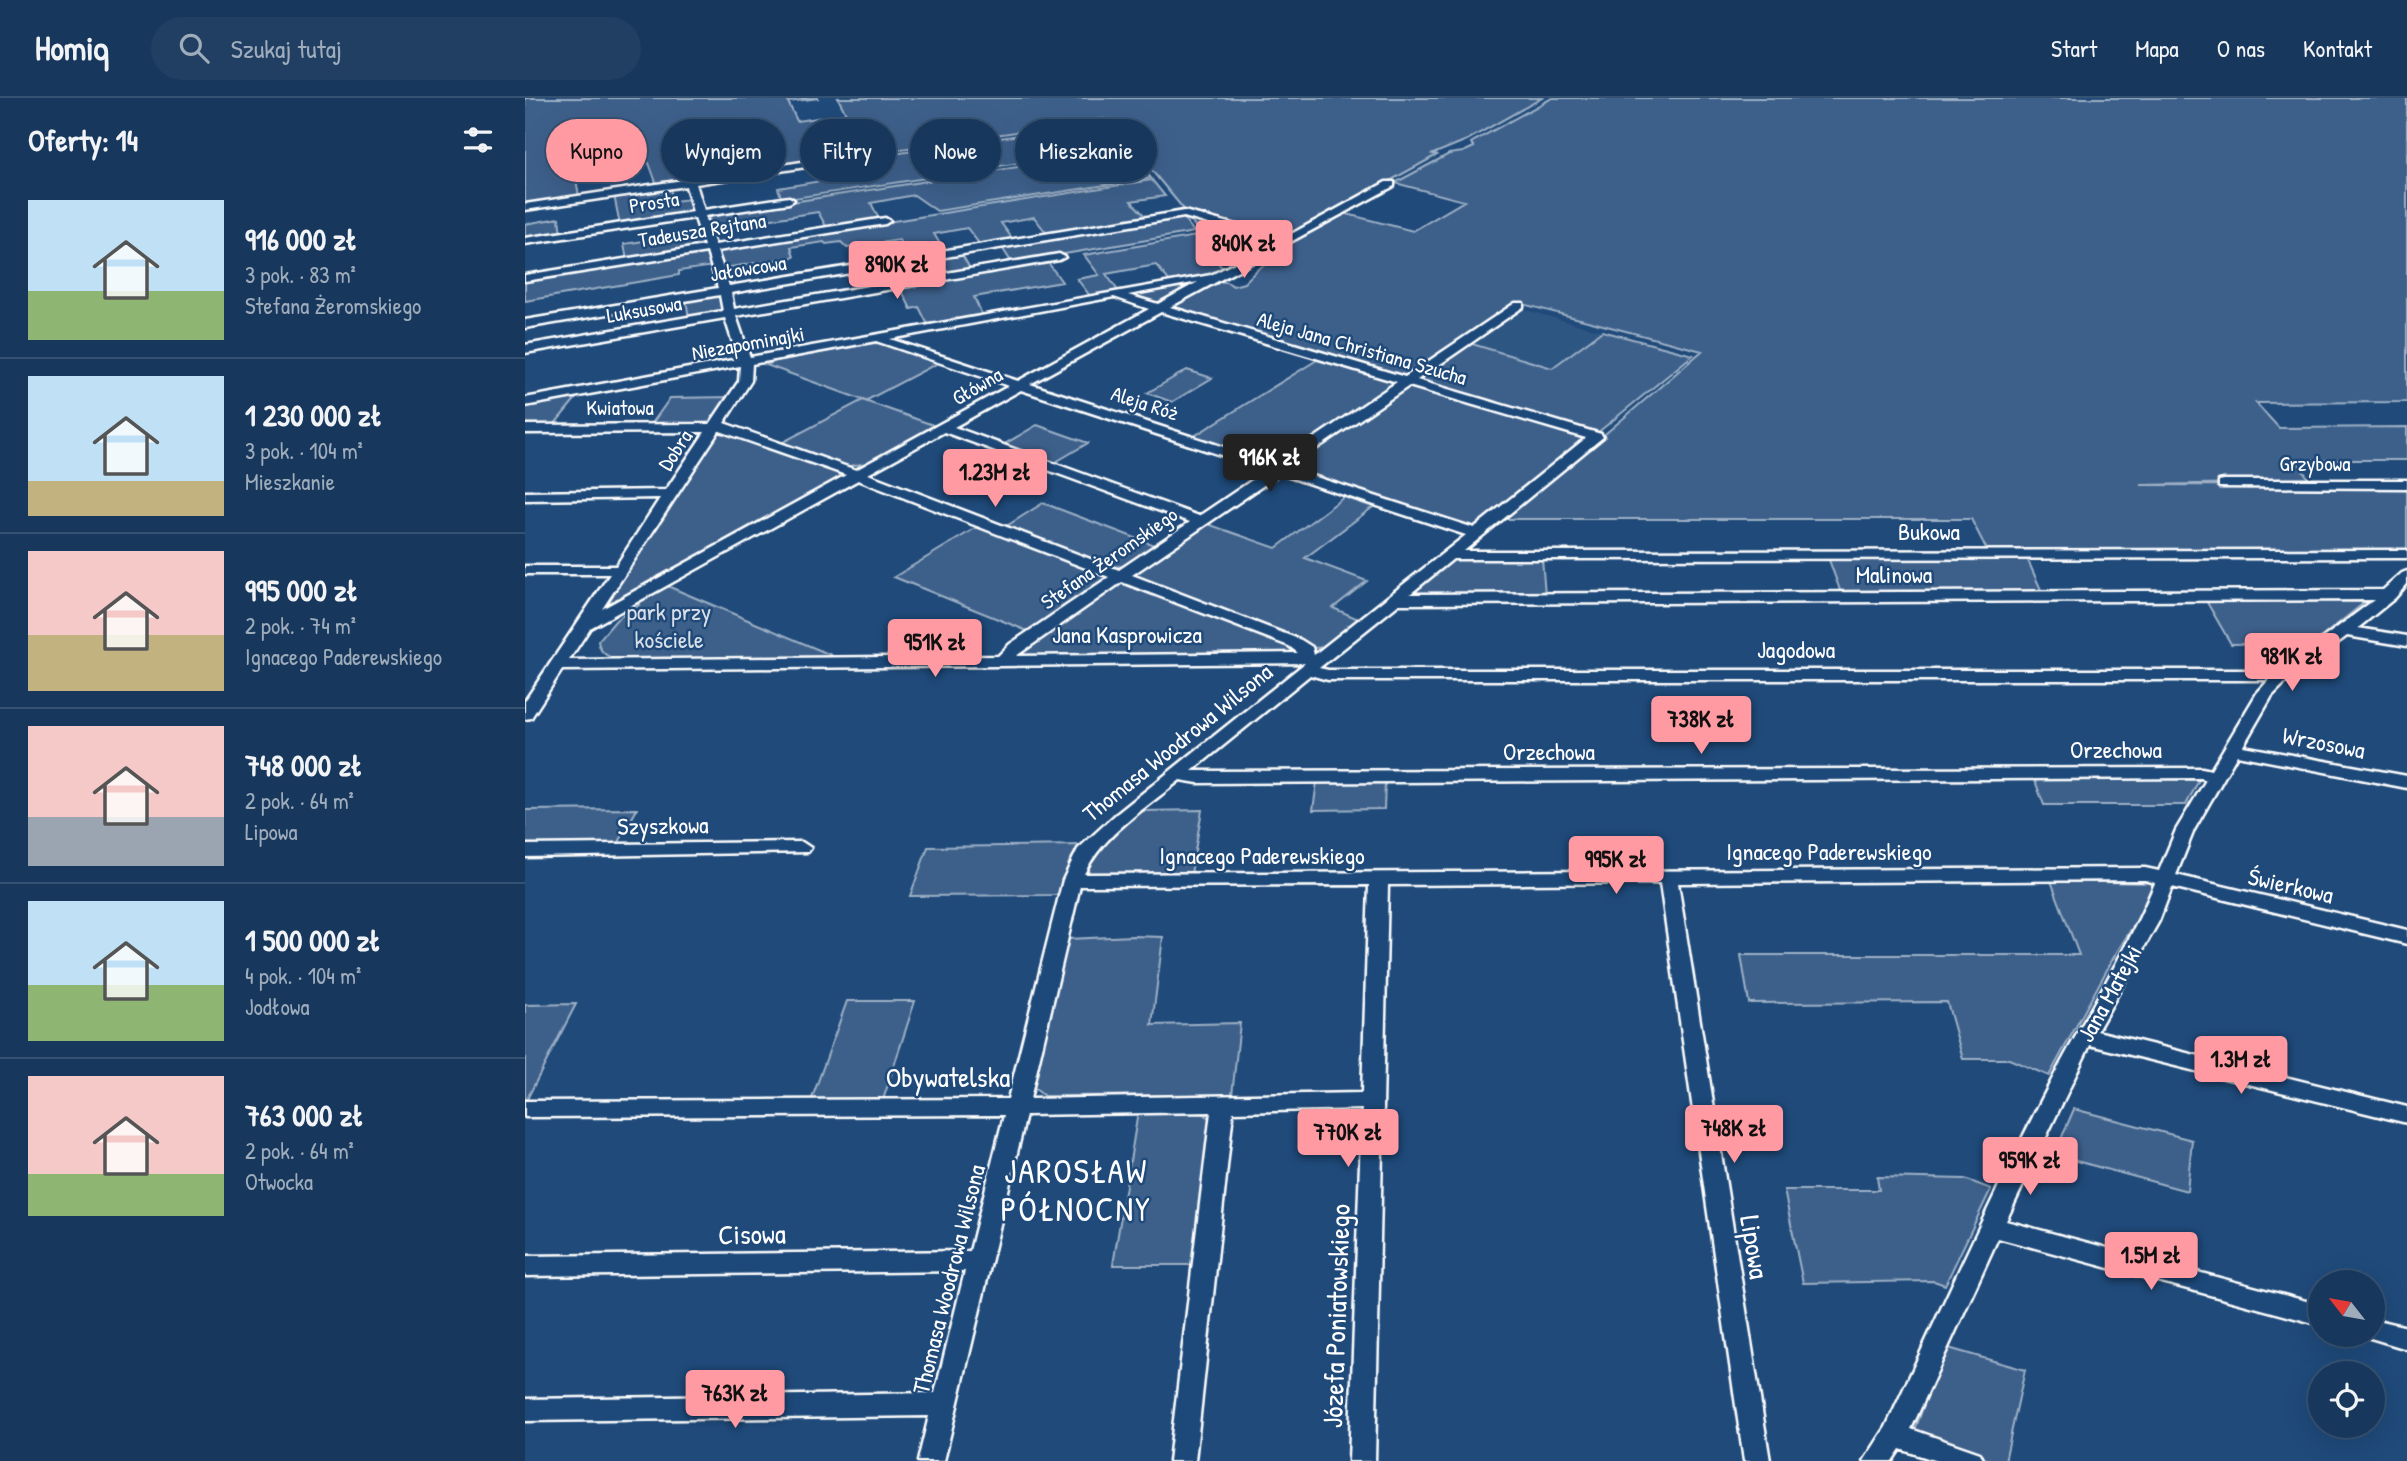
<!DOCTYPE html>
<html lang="pl">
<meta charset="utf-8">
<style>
:root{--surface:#17385c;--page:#203f62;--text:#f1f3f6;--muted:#9eacbb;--line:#365272;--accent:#ff9aa2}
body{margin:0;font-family:"Patrick Hand",sans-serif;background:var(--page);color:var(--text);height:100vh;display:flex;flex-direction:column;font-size:26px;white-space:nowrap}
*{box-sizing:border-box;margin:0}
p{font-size:23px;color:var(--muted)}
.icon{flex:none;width:38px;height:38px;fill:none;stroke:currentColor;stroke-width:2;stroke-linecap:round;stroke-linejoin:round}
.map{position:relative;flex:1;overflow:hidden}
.sheet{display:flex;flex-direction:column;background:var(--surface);width:525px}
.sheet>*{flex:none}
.guide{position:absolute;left:21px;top:21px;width:665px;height:63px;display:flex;gap:14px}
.needle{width:46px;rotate:301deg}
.tools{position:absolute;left:1783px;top:1172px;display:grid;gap:14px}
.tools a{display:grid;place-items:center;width:77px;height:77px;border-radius:50%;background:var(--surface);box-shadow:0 7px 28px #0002,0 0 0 2px var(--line);font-size:35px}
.price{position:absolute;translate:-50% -60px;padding:0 16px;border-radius:7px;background:var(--accent);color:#111;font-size:23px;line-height:46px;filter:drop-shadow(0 2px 4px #0008)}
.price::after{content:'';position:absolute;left:50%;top:42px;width:21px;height:16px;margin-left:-10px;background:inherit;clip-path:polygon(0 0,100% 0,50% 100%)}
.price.current{background:#222;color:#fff}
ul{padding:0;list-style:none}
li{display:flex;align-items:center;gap:21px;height:175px;padding:0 28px}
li+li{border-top:2px solid var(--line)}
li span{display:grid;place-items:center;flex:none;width:196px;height:140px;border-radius:0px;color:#555}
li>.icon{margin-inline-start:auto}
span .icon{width:84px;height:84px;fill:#fffc;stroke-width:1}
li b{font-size:30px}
h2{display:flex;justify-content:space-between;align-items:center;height:84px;padding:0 28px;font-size:30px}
.pill{padding:0 24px;border-radius:32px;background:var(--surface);box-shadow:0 7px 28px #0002,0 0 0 2px var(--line);font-size:24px;line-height:63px}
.pill.current{background:var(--accent);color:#111}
header{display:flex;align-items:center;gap:42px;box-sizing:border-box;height:98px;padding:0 35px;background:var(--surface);border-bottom:2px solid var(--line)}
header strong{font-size:33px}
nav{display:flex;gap:38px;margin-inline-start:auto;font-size:24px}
.search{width:490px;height:63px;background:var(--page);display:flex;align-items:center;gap:18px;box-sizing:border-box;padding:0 24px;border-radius:38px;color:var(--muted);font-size:26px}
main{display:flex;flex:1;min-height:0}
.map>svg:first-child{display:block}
.built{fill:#2e5683}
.green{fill:#3c618b;stroke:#9eb0c5;stroke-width:2}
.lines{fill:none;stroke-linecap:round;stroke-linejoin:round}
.minor-casing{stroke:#fff;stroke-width:5}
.minor{fill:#1f4a7a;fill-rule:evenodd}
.labels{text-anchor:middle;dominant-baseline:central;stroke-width:5;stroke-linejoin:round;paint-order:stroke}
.far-street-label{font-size:21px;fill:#fff;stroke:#1f4a7a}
.street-label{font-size:24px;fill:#fff;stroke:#1f4a7a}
.park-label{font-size:24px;fill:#d8dfe8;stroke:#1f4a7a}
.near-street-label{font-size:28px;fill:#fff;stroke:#1f4a7a}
.near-quarter-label{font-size:33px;letter-spacing:2px;fill:#fff;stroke:#1f4a7a}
</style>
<header>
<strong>Homiq</strong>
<div class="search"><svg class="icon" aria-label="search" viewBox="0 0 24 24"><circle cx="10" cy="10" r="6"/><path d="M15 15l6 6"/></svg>Szukaj tutaj</div>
<nav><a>Start</a><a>Mapa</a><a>O nas</a><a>Kontakt</a></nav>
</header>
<main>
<section class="sheet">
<h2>Oferty: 14<svg class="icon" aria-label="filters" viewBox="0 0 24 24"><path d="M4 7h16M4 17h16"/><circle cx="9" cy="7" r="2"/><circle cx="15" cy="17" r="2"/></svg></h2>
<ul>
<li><span style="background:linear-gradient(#bfe0f5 65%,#8fb573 0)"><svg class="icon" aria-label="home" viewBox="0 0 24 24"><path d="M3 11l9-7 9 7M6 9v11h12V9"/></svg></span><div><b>916 000 zł</b><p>3 pok. · 83 m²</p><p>Stefana Żeromskiego</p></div></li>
<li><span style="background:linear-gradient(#bfe0f5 75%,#c2b280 0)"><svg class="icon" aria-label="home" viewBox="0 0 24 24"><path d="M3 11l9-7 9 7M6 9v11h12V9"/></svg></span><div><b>1 230 000 zł</b><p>3 pok. · 104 m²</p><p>Mieszkanie</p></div></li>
<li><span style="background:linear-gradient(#f6c9c9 60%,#c2b280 0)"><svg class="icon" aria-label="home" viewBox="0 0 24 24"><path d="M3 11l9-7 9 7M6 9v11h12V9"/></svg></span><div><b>995 000 zł</b><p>2 pok. · 74 m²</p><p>Ignacego Paderewskiego</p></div></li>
<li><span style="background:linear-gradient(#f6c9c9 65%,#9aa5b1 0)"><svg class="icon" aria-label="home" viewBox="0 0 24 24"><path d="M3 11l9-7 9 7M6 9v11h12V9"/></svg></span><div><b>748 000 zł</b><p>2 pok. · 64 m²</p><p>Lipowa</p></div></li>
<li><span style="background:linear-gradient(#bfe0f5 60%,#8fb573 0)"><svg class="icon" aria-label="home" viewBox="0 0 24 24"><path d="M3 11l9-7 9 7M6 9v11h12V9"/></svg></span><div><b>1 500 000 zł</b><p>4 pok. · 104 m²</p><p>Jodłowa</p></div></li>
<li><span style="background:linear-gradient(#f6c9c9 70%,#8fb573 0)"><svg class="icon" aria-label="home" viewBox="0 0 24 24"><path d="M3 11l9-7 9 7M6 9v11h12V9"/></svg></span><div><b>763 000 zł</b><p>2 pok. · 64 m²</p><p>Otwocka</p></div></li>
</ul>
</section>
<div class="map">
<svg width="1882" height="1363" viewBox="0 0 1882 1363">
<rect width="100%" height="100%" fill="#1f4a7a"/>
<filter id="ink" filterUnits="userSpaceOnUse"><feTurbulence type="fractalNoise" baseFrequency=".0143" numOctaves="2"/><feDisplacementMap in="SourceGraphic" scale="14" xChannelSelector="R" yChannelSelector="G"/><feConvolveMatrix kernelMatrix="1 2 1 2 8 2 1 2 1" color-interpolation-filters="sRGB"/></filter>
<g filter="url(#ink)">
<!-- built -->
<path class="built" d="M 994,211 L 997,211 L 1077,233 L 1027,270 L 944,245 Z"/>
<!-- green -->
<path class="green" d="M 0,0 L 294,0 L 263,4 L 272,23 L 321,16 L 313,0 L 1017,0 L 942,42 L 908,56 L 912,57 L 759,141 L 661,114 L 586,23 L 578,21 L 132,87 L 124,65 L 50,76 L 54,98 L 0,106 Z
M 1027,0 L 1882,0 L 1882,304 L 1731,305 L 1754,330 L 1882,329 L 1882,362 L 1771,362 L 1786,384 L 1616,387 L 1882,388 L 1882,451 L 1462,452 L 1446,421 L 971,421 L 1073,342 L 1177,253 L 994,205 L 882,280 L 646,208 C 662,199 692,173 708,188 L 719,185 L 733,171 L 761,154 L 759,148 L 818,115 L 888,133 L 939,103 L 870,85 L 924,56 L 938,54 L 949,49 L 946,45 L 949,43 Z
M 573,25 L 581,26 L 600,49 L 462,70 L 452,57 L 407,64 L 414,78 L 257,102 L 253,90 L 308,81 L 302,66 Z
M 602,52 L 626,80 L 412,113 L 389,97 L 346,105 L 354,121 L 302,130 L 293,114 L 187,130 L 183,117 Z
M 627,82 L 640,98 L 606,103 L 622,120 L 523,137 L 509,119 L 476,125 L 489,143 L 456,148 L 442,130 L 409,136 L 420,154 L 384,161 L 374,142 L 322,150 L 316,144 L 301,146 L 299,144 L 266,149 L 269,159 L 199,170 L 192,151 Z
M 144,89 L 149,103 L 165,101 L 170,115 L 95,127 L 89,97 Z
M 657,118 L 669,134 L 487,165 L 476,148 Z
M 663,119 L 725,137 L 690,155 Z
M 34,120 L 36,136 L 0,142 L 0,126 Z
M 176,134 L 179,146 L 173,150 L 102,162 L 99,146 Z
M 671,138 L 699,172 L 646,185 L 631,167 L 581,176 L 594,194 L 566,199 L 552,181 L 574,177 L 559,157 Z
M 182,153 L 189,168 L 154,173 L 154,177 L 0,203 L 0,182 Z
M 436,155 L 446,172 L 406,179 L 396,162 Z
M 522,163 L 537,184 L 449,199 L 458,219 L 404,229 L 394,209 L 386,211 L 375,189 Z
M 683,182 L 637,207 L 603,197 Z
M 196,196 L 201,214 L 164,221 L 161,201 Z
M 1077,233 L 1168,257 L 1071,336 L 891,283 L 944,245 L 1027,270 Z
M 349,245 L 361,246 L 415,264 L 340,303 L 411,328 L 349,364 L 318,369 L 256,345 L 338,302 L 241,267 L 251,263 Z
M 792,262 L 872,285 L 748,368 L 666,340 Z
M 662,272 L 687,280 L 647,304 L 622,295 Z
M 882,287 L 1063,341 L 951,431 L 761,371 Z
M 52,299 L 29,327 L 0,328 L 0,308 Z
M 206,299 L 189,323 L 180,326 L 126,327 L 145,300 Z
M 512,327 L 563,345 L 529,365 L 478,347 Z
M 197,330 L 323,379 L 79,510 L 75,510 Z
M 819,399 L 848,409 L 780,460 L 842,483 L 808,510 L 838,523 L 807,549 L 789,550 L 606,480 L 606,476 L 680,425 L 751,450 Z
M 518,405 L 629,447 L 599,468 L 585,469 L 480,429 Z
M 454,428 L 587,479 L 505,534 L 369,479 Z
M 1501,458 L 1517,494 L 1316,495 L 1303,459 Z
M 1017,460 L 1020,497 L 882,497 L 925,461 Z
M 595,482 L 773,551 L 772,556 L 486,559 Z
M 140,487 L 306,557 L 303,561 L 93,562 C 82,558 75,556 73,543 L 91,522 L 114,507 L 110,503 Z
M 1845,500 L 1789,545 L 1706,546 L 1680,501 Z
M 1509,680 L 1675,680 L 1661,707 L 1519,707 Z
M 792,684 L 860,684 L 859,711 L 788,712 Z
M 112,711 L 92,748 L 0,750 L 0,712 Z
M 677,712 L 666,776 L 564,778 L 560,770 L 563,761 L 616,713 Z
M 558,747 L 545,761 L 535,797 L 385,798 L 403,749 Z
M 1526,783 L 1628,785 L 1615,817 L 1590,857 L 1524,978 L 1484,961 L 1438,961 L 1422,904 L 1224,905 L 1216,857 L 1554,857 Z
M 608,838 L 638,839 L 627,927 L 715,925 L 707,997 L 519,998 L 508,989 L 543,841 Z
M 322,903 L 390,903 L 358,1002 L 286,1003 Z
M 51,906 L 1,1003 L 0,1003 L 0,907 Z
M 1549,1011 L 1667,1042 L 1662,1093 L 1529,1057 Z
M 674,1012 L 686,1022 L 667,1167 L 588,1167 L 613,1014 Z
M 1352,1079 L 1440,1081 L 1466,1091 L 1420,1187 L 1409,1183 L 1278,1185 L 1259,1092 L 1354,1092 Z
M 1420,1249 L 1500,1272 L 1480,1363 C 1449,1363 1417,1346 1390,1332 Z"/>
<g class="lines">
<defs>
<path id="minor" d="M 290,62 L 294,63 L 294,67 L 171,86 L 179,112 L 264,99 L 269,102 L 264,105 L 180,118 L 190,147 L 360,120 L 365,123 L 360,126 L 192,153 L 204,188 L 659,113 L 759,140 L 861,84 L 869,84 L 869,88 L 645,209 L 880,279 L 990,205 L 998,205 L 998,209 L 892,282 L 1076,336 L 1078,339 L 939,453 L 1882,452 L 1882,460 L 928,461 L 885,496 L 1858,492 L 1877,475 L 1882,473 L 1882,486 L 1870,500 L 1833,530 L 1882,538 L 1882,548 L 1822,538 L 1765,580 L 1747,598 L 1718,648 L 1882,678 L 1882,690 L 1712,657 L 1669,732 L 1651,777 L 1882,832 L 1882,846 L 1647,789 L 1634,823 L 1572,933 L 1882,1009 L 1882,1025 L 1565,947 L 1481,1123 L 1796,1207 L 1796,1227 L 1473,1140 L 1386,1331 L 1455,1355 L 1459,1363 L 1412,1363 L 1375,1351 L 1367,1363 L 1339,1363 L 1361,1329 C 1413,1218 1463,1106 1519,997 C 1555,926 1600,858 1630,785 L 1620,782 L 1153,785 L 1245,1363 L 1219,1363 L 1135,785 L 863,787 L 850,1363 L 824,1363 L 837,1011 L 708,1014 L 670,1363 L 644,1363 L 686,1014 L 501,1017 L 419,1363 L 393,1363 L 404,1318 L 0,1323 L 0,1301 L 410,1295 L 440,1173 L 0,1178 L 0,1158 L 445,1153 L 479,1017 L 0,1019 L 0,1003 L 483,1001 L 538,782 L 553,751 L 589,718 L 780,565 L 37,572 L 6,620 L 0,621 L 0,603 L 85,476 L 0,476 L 0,468 L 91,468 L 135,400 L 0,402 L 0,394 L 141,392 L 180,334 L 0,335 L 0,327 L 185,326 L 214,283 L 215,268 L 0,308 L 0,300 L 213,261 L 200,220 L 0,255 L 0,247 L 198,213 L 195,197 L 0,230 L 0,222 L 193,190 L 182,154 L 0,183 L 0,177 L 179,148 L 170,120 L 0,146 L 0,140 L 168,114 L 161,88 L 0,112 L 0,106 ZM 659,119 L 750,145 L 686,177 L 225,259 L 211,218 L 534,162 L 540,159 L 534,156 L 209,211 L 206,195 ZM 673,184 L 633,206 L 603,197 ZM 589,199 L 624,211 L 493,283 L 365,241 ZM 636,214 L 872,284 L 751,366 L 505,286 ZM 351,243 L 484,288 L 331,372 L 199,325 L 226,283 L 227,266 ZM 884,288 L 1061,340 L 949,430 L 763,370 ZM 496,292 L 742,372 L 674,418 L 429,329 ZM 195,333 L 321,377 L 77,511 L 194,333 ZM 419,334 L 665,424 L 594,472 L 343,376 ZM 755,376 L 941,437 L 789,557 L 787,549 L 776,542 L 607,477 ZM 333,382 L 584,479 L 485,546 L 473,558 L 44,562 L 65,530 ZM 597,484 L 764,548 L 773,555 L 491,558 ZM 1849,502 L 1755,572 L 803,572 L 794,570 L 874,506 ZM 785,577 L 803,582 L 1744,582 L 1732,595 L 1686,672 L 1677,670 L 667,673 ZM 1676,680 L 1681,682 L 1651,732 L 1634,773 L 1620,770 L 559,776 C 578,736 622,709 655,682 L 673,685 ZM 844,787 L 837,995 L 505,1001 L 555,788 Z
M 1699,382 L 1882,382 L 1882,390 L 1694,389 L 1694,383 Z
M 277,744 L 286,750 L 283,754 L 0,759 L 0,747 Z
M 1848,1221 L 1882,1229 L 1882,1251 L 1839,1238 L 1848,1237 Z"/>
</defs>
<!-- minor casing -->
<use href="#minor" class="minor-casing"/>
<!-- minor -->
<use href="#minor" class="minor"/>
</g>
</g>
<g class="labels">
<!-- far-street labels -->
<g class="far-street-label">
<text transform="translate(129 104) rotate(-9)">Prosta</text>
<text transform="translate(177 132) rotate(-9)">Tadeusza Rejtana</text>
<text transform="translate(223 170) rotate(-9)">Jałowcowa</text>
<text transform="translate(119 211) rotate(-10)">Luksusowa</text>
<text transform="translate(223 245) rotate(-10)">Niezapominajki</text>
<text transform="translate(837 250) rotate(16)">Aleja Jana Christiana Szucha</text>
<text transform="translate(452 288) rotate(-30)">Główna</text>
<text transform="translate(620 305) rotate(18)">Aleja Róż</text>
<text x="95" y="309">Kwiatowa</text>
<text transform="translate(150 352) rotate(-57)">Dobra</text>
<text x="1790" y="365">Grzybowa</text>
<text transform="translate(584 460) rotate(-35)">Stefana Żeromskiego</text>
</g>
<!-- street labels -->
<g class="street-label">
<text x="1404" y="433">Bukowa</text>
<text x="1369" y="476">Malinowa</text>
<text x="602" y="536">Jana Kasprowicza</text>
<text x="1271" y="551">Jagodowa</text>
<text transform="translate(652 644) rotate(-39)">Thomasa Woodrowa Wilsona</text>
<text transform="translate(1799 644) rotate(11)">Wrzosowa</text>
<text x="1591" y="651">Orzechowa</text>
<text x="1024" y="653">Orzechowa</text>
<text transform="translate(138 727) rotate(-1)">Szyszkowa</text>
<text x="1304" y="753">Ignacego Paderewskiego</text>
<text x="737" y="757">Ignacego Paderewskiego</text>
<text transform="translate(1766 787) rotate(13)">Świerkowa</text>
<text transform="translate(1584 895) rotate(-61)">Jana Matejki</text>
<text transform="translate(423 1181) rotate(-76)">Thomasa Woodrowa Wilsona</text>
</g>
<!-- park labels -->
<g class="park-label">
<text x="144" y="513">park przy<tspan x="144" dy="28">kościele</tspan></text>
</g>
<!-- near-street labels -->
<g class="near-street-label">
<text x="423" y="979">Obywatelska</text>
<text transform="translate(227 1136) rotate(-1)">Cisowa</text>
<text transform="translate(1230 1149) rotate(81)">Lipowa</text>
<text transform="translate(811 1218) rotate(-88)">Józefa Poniatowskiego</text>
</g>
<!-- near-quarter labels -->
<g class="near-quarter-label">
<text x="551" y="1073">JAROSŁAW<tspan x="551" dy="38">PÓŁNOCNY</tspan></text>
</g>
</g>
</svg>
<div class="tools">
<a><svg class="needle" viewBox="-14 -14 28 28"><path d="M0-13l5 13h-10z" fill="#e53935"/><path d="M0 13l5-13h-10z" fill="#9eacbb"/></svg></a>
<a><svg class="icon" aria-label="locate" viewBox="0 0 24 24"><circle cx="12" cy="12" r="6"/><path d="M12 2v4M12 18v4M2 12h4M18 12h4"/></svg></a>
</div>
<b class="price" style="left:719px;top:182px">840K zł</b>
<b class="price" style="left:372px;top:203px">890K zł</b>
<b class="price current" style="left:745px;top:396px">916K zł</b>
<b class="price" style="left:470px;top:411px">1.23M zł</b>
<b class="price" style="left:410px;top:581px">951K zł</b>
<b class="price" style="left:1767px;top:595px">981K zł</b>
<b class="price" style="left:1176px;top:658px">738K zł</b>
<b class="price" style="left:1091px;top:798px">995K zł</b>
<b class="price" style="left:1716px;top:998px">1.3M zł</b>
<b class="price" style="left:1209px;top:1067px">748K zł</b>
<b class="price" style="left:823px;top:1071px">770K zł</b>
<b class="price" style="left:1505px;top:1099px">959K zł</b>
<b class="price" style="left:1626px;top:1194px">1.5M zł</b>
<b class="price" style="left:210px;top:1332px">763K zł</b>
<div class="guide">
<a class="pill current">Kupno</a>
<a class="pill">Wynajem</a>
<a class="pill">Filtry</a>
<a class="pill">Nowe</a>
<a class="pill">Mieszkanie</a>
</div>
</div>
</main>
